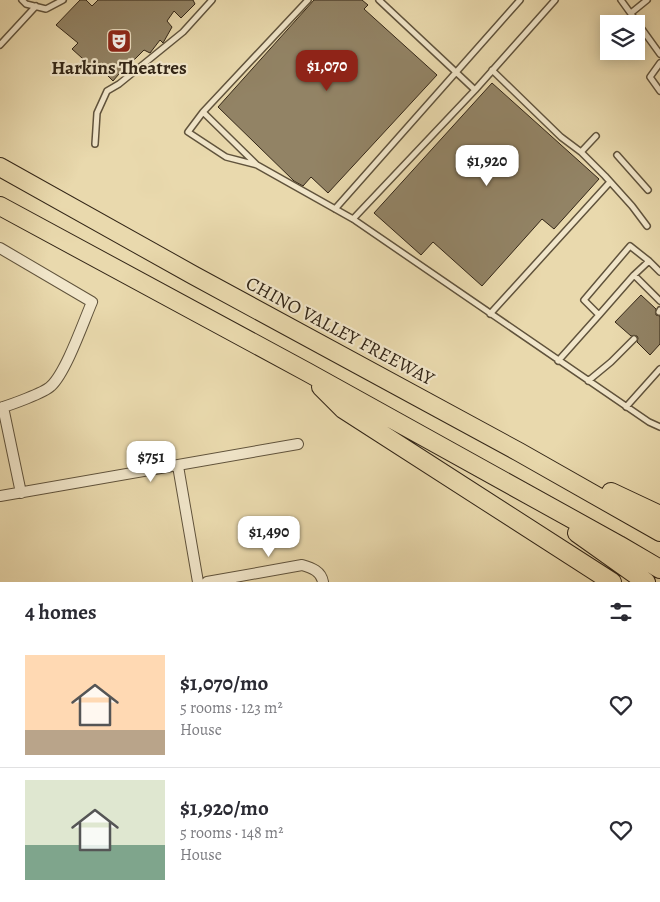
<!DOCTYPE html>
<meta charset="utf-8">
<style>
:root{--surface:#fff;--page:#f2f2f3;--text:#2b2b33;--muted:#7c7c81;--line:#e1e1e2;--accent:#8f2418}
body{margin:0;font-family:Alegreya,serif;background:var(--page);color:var(--text);height:100vh;display:flex;flex-direction:column;font-size:19px;white-space:nowrap}
*{box-sizing:border-box;margin:0}
p{font-size:16px;color:var(--muted)}
.icon{flex:none;width:28px;height:28px;fill:none;stroke:currentColor;stroke-width:2;stroke-linecap:round;stroke-linejoin:round}
.map{position:relative;height:582px;overflow:hidden}
.panel{display:flex;flex-direction:column;background:var(--surface);flex:1}
.panel>*{flex:none}
.controls{position:absolute;left:600px;top:15px;display:grid;gap:10px}
.controls a{display:grid;place-items:center;width:45px;height:45px;border-radius:0px;background:var(--surface);box-shadow:0 2px 12px #0003;font-size:25px}
.price{position:absolute;translate:-50% -42px;padding:0 11px;border-radius:10px;background:#fff;color:#222;font-size:16px;line-height:32px;filter:drop-shadow(0 1px 2px #0008)}
.price::after{content:'';position:absolute;left:50%;top:30px;width:15px;height:11px;margin-left:-8px;background:inherit;clip-path:polygon(0 0,100% 0,50% 100%)}
.price.on{background:var(--accent);color:#fff}
ul{padding:0;list-style:none}
li{display:flex;align-items:center;gap:15px;height:125px;padding:0 25px}
li+li{border-top:1px solid var(--line)}
li span{display:grid;place-items:center;flex:none;width:140px;height:100px;border-radius:0px;color:#555}
li>.icon{margin-inline-start:auto}
span .icon{width:60px;height:60px;fill:#fffc;stroke-width:1}
li b{font-size:21px}
h2{display:flex;justify-content:space-between;align-items:center;height:60px;padding:0 25px;font-size:21px}
.map>svg:first-child{display:block}
.building{fill:#928365;stroke:#332617}
.lines{fill:none;stroke-linecap:round;stroke-linejoin:round}
.lane-casing{stroke:#60533c;stroke-width:8}
.street-casing{stroke:#60533c;stroke-width:12}
.highway-casing{stroke:#332617;stroke-width:20}
.lane{stroke:#f1e6ca;stroke-width:5}
.street{stroke:#f1e6ca;stroke-width:10}
.highway{stroke:#e9d9ad;stroke-width:18}
.labels{text-anchor:middle;dominant-baseline:central;stroke-width:4.5;stroke-linejoin:round;paint-order:stroke}
.poi-label{font-size:19px;font-weight:bold;fill:#332617;stroke:#f1e6ca}
.street-label{font-size:19px;fill:#332617;stroke:#f1e6ca}
</style>
<div class="map">
<svg width="660" height="582" viewBox="0 0 660 582">
<rect width="100%" height="100%" fill="#e9d9ad"/>
<filter id="stains"><feTurbulence type="fractalNoise" baseFrequency=".004" numOctaves="4"/><feColorMatrix values="0 0 0 0 .2 0 0 0 0 .09 0 0 0 0 .02 0 0 0 .5 -.17"/></filter>
<radialGradient id="worn" r=".72"><stop offset=".6" stop-color="#630" stop-opacity="0"/><stop offset="1" stop-color="#630" stop-opacity=".3"/></radialGradient>
<!-- building -->
<path class="building" d="M 80,0 L 86,0 L 92,6 L 98,0 L 193,0 L 195,4 L 181,18 L 174,11 L 167,21 L 172,27 L 163,43 L 160,40 L 150,53 L 144,50 L 132,62 L 130,61 L 113,81 L 105,73 L 102,76 L 72,49 L 78,43 L 56,25 Z
M 314,0 L 362,0 L 368,5 L 364,9 L 437,75 L 328,193 L 311,177 L 303,186 L 294,181 L 218,107 Z
M 492,83 L 599,179 L 554,229 L 542,219 L 482,286 L 433,242 L 421,255 L 374,213 Z
M 641,295 L 656,309 L 656,315 L 660,316 L 660,344 L 650,355 L 637,342 L 638,338 L 637,336 L 631,336 L 615,322 Z"/>
<g class="lines">
<defs>
<path id="lane" d="M 22,0 L 26,4 L 46,9 L 63,0
M 379,0 L 475,90
M 621,0 L 660,54
M 631,13 L 647,0
M 0,45 L 36,6
M 660,63 L 650,77 L 660,91
M 492,70 L 561,137 L 581,152 L 605,176 L 632,206 L 647,226
M 203,112 L 257,165 L 353,219 L 649,422 L 660,427
M 95,144 L 97,113 L 107,91 L 119,84 L 183,32 L 212,0
M 581,152 L 596,136
M 617,155 L 648,190
M 257,165 L 226,157 L 188,132 L 203,112 L 308,0
M 335,209 L 520,0
M 353,219 L 475,90 L 555,0
M 649,261 L 660,272
M 634,275 L 660,301
M 659,312 L 660,310
M 490,314 L 610,182
M 558,361 L 599,315 L 584,300 L 630,246 L 649,261 L 634,275 L 599,315
M 588,381 L 611,362 L 634,339
M 626,407 L 660,369"/>
<path id="street" d="M 0,248 L 92,302 C 83,323 66,372 51,386 C 44,393 10,405 0,408
M 3,407 L 21,493
M 178,466 L 198,582
M 0,496 L 298,444
M 207,582 L 302,565 C 312,568 321,571 323,582"/>
<path id="highway" d="M 0,167 L 193,275 L 519,452 L 660,532
M 0,206 L 307,372 L 619,545 L 660,569
M 321,387 L 343,409 L 612,582
M 611,492 L 660,515
M 577,533 L 646,582"/>
</defs>
<!-- lane casing -->
<use href="#lane" class="lane-casing"/>
<!-- street casing -->
<use href="#street" class="street-casing"/>
<!-- highway casing -->
<use href="#highway" class="highway-casing"/>
<!-- lane -->
<use href="#lane" class="lane"/>
<!-- street -->
<use href="#street" class="street"/>
<!-- highway -->
<use href="#highway" class="highway"/>
</g>
<!-- icons -->
<defs>
<symbol id="theatre-square" viewBox="-11 -11 22 22"><rect x="-9" y="-9" width="18" height="18" rx="4" fill="#8f2418" stroke="#f1e6ca"/><path d="M-5-5.5Q0-4 5-5.5V0Q5 5 0 6Q-5 5-5 0ZM-3.3-2.5H-1v1.5H-3.3ZM1-2.5H3.3v1.5H1ZM-2.8 1Q0 5.5 2.8 1Z" fill="#fff"/></symbol>
</defs>
<g fill-rule="evenodd">
<use href="#theatre-square" x="105" y="27" width="28" height="28"/>
</g>
<g class="labels">
<!-- poi labels -->
<g class="poi-label">
<text x="119" y="68">Harkins Theatres</text>
</g>
<!-- street labels -->
<g class="street-label">
<text transform="translate(340 331) rotate(28)">CHINO VALLEY FREEWAY</text>
</g>
</g>
<rect width="100%" height="100%" filter="url(#stains)"/>
<rect width="100%" height="100%" fill="url(#worn)"/>
</svg>
<div class="controls">
<a><svg class="icon" aria-label="layers" viewBox="0 0 24 24"><path d="M12 4l9 5-9 5-9-5zM3 14l9 5 9-5"/></svg></a>
</div>
<b class="price on" style="left:327px;top:92px">$1,070</b>
<b class="price" style="left:487px;top:187px">$1,920</b>
<b class="price" style="left:151px;top:483px">$751</b>
<b class="price" style="left:269px;top:558px">$1,490</b>
</div>
<section class="panel">
<h2>4 homes<svg class="icon" aria-label="filters" viewBox="0 0 24 24"><path d="M4 7h16M4 17h16"/><circle cx="9" cy="7" r="2"/><circle cx="15" cy="17" r="2"/></svg></h2>
<ul>
<li><span style="background:linear-gradient(#ffd9b3 75%,#b9a48a 0)"><svg class="icon" aria-label="home" viewBox="0 0 24 24"><path d="M3 11l9-7 9 7M6 9v11h12V9"/></svg></span><div><b>$1,070/mo</b><p>5 rooms · 123 m²</p><p>House</p></div><svg class="icon" aria-label="heart" viewBox="0 0 24 24"><path d="M12 20l-8-8c-3-5 5-10 8-4 3-6 11-1 8 4z"/></svg></li>
<li><span style="background:linear-gradient(#dfe7d0 65%,#7fa58c 0)"><svg class="icon" aria-label="home" viewBox="0 0 24 24"><path d="M3 11l9-7 9 7M6 9v11h12V9"/></svg></span><div><b>$1,920/mo</b><p>5 rooms · 148 m²</p><p>House</p></div><svg class="icon" aria-label="heart" viewBox="0 0 24 24"><path d="M12 20l-8-8c-3-5 5-10 8-4 3-6 11-1 8 4z"/></svg></li>
</ul>
</section>
